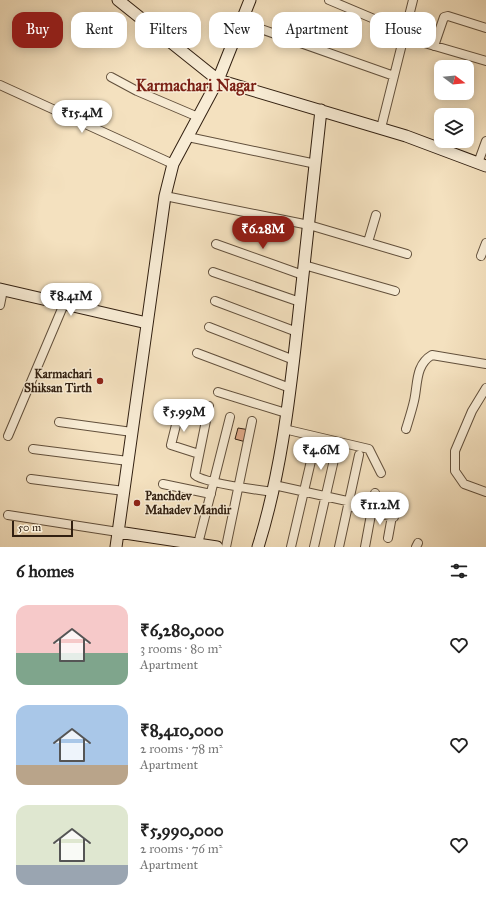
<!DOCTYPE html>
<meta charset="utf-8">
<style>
:root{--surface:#fff;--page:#f2f2f2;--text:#222;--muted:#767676;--accent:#8f2418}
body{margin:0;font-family:"IM FELL Great Primer",serif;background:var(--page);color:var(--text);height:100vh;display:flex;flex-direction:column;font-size:15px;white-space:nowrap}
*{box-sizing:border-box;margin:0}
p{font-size:13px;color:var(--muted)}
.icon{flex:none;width:22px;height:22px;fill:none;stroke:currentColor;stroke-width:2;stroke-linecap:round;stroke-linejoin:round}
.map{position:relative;height:547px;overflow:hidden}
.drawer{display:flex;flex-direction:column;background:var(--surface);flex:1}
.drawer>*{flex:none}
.banner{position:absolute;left:12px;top:12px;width:462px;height:36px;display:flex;gap:8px}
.needle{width:26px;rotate:106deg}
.fabs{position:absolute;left:434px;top:60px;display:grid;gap:8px}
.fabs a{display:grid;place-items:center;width:40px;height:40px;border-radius:8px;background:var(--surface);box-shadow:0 2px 10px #0003;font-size:20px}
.scale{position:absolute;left:12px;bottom:10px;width:61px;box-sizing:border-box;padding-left:4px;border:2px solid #322011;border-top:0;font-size:11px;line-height:14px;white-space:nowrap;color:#322011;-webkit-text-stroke:3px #f8ecd5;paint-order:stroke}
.price{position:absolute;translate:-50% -34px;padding:0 9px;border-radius:14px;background:#fff;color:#222;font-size:13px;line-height:26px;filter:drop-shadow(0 1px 2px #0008)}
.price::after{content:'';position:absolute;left:50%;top:24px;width:12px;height:9px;margin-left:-6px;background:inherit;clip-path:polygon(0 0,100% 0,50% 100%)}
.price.active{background:var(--accent);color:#fff}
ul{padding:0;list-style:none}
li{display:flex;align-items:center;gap:12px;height:100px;padding:0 16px}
li span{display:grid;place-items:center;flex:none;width:112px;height:80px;border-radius:12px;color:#555}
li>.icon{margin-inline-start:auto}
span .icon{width:48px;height:48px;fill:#fffc;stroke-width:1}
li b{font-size:17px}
h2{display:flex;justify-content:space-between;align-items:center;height:48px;padding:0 16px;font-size:17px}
.chip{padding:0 14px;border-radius:12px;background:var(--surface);box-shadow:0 2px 10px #0003;font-size:14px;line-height:36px}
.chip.active{background:var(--accent);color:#fff}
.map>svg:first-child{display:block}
.building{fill:#e0aa89;stroke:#322011}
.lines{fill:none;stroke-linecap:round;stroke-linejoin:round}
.street-casing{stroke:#62503c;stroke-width:10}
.secondary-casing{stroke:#322011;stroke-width:13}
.street{stroke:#f8ecd5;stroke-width:8}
.secondary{stroke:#f8ecd5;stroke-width:11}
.poi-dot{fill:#8f2418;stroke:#f8ecd5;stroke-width:1.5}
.labels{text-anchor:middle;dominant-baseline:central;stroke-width:3;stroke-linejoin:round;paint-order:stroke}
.poi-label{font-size:12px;font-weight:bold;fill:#322011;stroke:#f8ecd5;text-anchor:end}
.district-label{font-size:16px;font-weight:bold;fill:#7a1f14;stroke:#f8ecd5}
</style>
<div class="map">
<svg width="486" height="547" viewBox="0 0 486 547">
<rect width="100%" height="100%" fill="#f4e1bf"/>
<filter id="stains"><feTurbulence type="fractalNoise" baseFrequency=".005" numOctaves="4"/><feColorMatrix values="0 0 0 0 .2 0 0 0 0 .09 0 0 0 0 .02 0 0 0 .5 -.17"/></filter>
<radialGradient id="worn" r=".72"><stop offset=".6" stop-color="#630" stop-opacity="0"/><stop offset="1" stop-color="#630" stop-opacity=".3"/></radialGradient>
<!-- building -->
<path class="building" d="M 238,428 L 250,430 L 246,442 L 235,439 Z"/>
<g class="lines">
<defs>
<path id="street" d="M 329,0 L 405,32
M 241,22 L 394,76
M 404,37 L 486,61
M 434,46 L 444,17 L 448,16 L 486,28
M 111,77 L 137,91 L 198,117
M 0,85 L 173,164
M 381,128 L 413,0
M 188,137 L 316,164
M 478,163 L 486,141
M 165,196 L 309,225 L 407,254
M 368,242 L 376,215
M 216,244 L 303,275
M 481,256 L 486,243
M 304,265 L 395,291
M 213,272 L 300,302
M 215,301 L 297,332
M 0,305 L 3,290
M 209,327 L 294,360
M 197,353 L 290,388
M 486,388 L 472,411 L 455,451 L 455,471 L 464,484 L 486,492
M 218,392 L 286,413
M 181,405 L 171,445 L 199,454
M 209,406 L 195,475 C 203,483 259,490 273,492
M 59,422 L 132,432
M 284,429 L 369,449 L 381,473
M 406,429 C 409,419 412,410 414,401 C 418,384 415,365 432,355 L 486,364
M 8,436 L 64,304
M 33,449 L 128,461
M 31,479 L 124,491
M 163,484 L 211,494
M 274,485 L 347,501 L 352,507 L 394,517
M 8,515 L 118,532
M 388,538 L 392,516
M 198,544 L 230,417
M 226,547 L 252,421
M 291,547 L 314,448
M 314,547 L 336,451
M 339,547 L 359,455
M 365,547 L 375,493
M 416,547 L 418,543"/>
<path id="secondary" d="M 118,0 L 218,80 L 406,136 L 486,166
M 0,289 L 147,323
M 118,532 L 217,547
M 116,547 L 165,196 L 173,164 L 218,80 L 250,0
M 258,547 C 280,477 289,403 297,330 C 305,257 313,184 321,110"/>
</defs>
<!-- street casing -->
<use href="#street" class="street-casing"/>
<!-- secondary casing -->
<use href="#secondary" class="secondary-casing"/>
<!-- street -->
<use href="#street" class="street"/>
<!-- secondary -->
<use href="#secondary" class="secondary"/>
</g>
<!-- markers -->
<g class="poi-dot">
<circle cx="100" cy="381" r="4"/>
<circle cx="137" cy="503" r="4"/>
</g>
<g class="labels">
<!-- poi labels -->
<g class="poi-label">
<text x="92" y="374">Karmachari<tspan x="92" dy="14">Shiksan Tirth</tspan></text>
<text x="145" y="496" text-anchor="start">Panchdev<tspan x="145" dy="14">Mahadev Mandir</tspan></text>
</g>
<!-- district labels -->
<g class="district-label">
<text x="196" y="85">Karmachari Nagar</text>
</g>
</g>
<rect width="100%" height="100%" filter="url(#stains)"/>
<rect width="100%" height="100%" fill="url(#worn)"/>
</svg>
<div class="fabs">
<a><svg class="needle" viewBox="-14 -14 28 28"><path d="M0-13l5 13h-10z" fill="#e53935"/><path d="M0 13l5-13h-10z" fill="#767676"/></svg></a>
<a><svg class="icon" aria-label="layers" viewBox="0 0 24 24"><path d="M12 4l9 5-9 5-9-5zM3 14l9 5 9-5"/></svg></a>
</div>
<div class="scale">50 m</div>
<b class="price" style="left:82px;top:134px">₹15.4M</b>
<b class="price active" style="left:263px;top:250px">₹6.28M</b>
<b class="price" style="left:71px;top:317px">₹8.41M</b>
<b class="price" style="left:184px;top:433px">₹5.99M</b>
<b class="price" style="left:321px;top:471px">₹4.6M</b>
<b class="price" style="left:380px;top:526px">₹11.2M</b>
<div class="banner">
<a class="chip active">Buy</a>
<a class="chip">Rent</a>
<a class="chip">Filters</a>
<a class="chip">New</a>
<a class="chip">Apartment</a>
<a class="chip">House</a>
</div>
</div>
<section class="drawer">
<h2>6 homes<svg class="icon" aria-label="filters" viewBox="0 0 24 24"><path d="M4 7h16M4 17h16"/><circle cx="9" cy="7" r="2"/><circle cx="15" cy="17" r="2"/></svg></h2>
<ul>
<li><span style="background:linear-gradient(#f6c9c9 60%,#7fa58c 0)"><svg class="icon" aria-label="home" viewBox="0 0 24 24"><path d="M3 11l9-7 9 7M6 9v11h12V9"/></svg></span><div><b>₹6,280,000</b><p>3 rooms · 80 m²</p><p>Apartment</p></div><svg class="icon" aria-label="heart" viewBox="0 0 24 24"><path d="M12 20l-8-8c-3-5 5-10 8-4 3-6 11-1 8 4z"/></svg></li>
<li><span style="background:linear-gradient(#a9c7e8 75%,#b9a48a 0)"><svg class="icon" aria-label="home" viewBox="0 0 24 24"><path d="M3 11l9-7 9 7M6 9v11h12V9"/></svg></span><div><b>₹8,410,000</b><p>2 rooms · 78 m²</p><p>Apartment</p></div><svg class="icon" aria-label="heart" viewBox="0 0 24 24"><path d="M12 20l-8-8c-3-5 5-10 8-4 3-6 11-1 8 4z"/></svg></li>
<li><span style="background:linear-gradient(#dfe7d0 75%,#9aa5b1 0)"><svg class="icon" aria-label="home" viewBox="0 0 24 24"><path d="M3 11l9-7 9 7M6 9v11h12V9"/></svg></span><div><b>₹5,990,000</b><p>2 rooms · 76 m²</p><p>Apartment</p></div><svg class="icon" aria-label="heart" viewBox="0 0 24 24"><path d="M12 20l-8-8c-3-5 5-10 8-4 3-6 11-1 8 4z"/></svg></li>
</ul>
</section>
